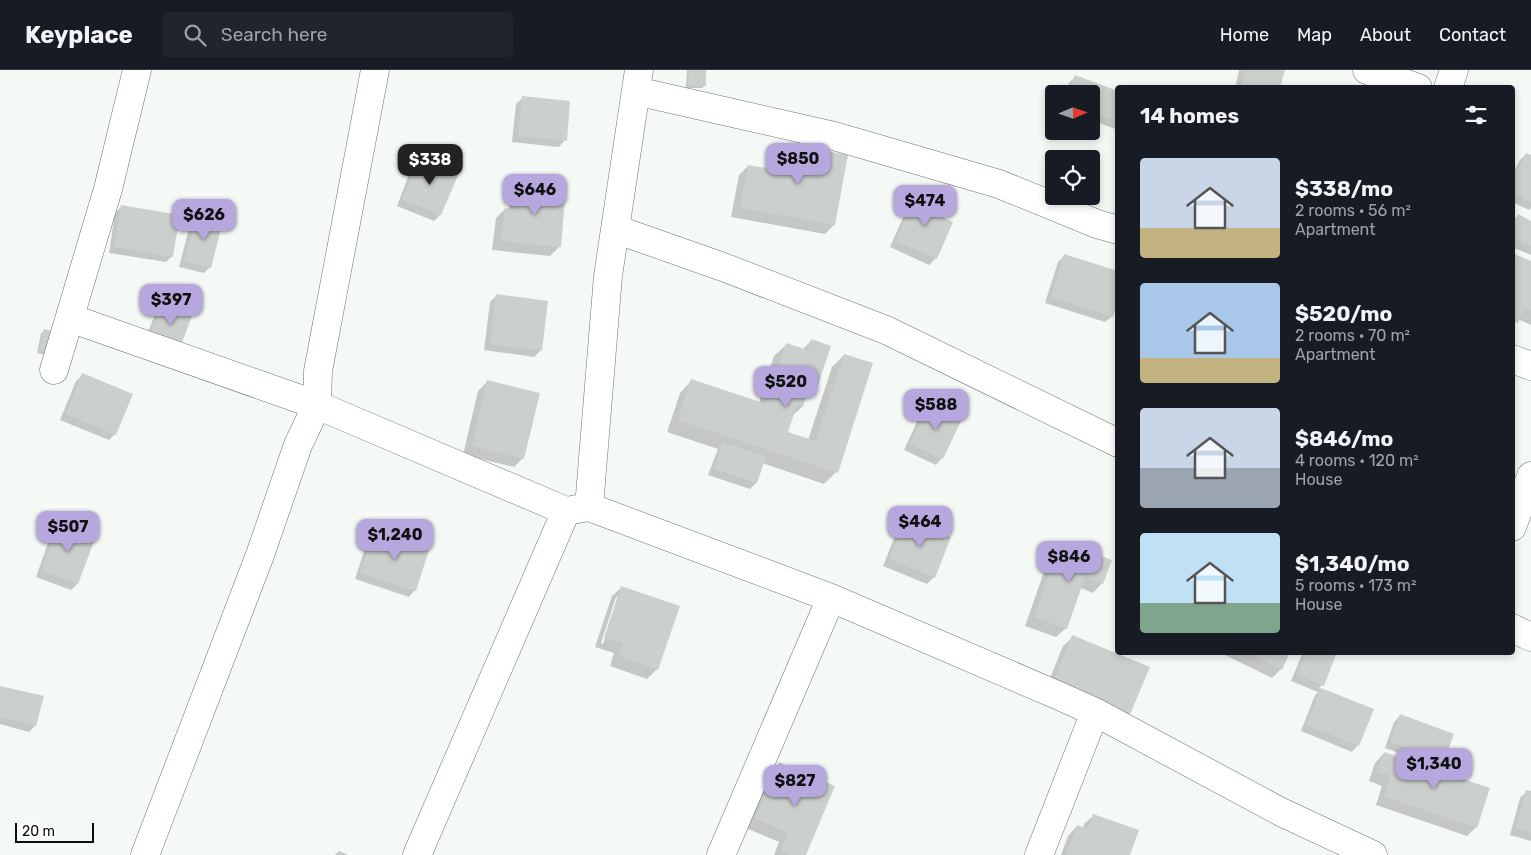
<!DOCTYPE html>
<meta charset="utf-8">
<style>
:root{--surface:#171b24;--page:#20242c;--text:#f1f3f6;--muted:#9ea1a6;--line:#363941;--accent:#b7a7df}
body{margin:0;font-family:Rubik,sans-serif;background:var(--page);color:var(--text);height:100vh;display:flex;flex-direction:column;font-size:19px;white-space:nowrap}
*{box-sizing:border-box;margin:0}
p{font-size:16px;color:var(--muted)}
.icon{flex:none;width:28px;height:28px;fill:none;stroke:currentColor;stroke-width:2;stroke-linecap:round;stroke-linejoin:round}
.map{position:relative;flex:1;overflow:hidden}
.side{position:absolute;left:1115px;top:15px;width:400px;height:570px;display:flex;flex-direction:column;background:var(--surface);border-radius:5px;box-shadow:0 2px 8px #0003}
.side>*{flex:none}
.needle{width:32px;rotate:88deg}
.tools{position:absolute;left:1045px;top:15px;display:grid;gap:10px}
.tools a{display:grid;place-items:center;width:55px;height:55px;border-radius:5px;background:var(--surface);box-shadow:0 2px 8px #0003;font-size:25px}
.scale{position:absolute;left:15px;bottom:12px;width:79px;box-sizing:border-box;padding-left:5px;border:2px solid #0c0e0d;border-top:0;font-size:14px;line-height:18px;white-space:nowrap;color:#0c0e0d;-webkit-text-stroke:4px #fff;paint-order:stroke}
.price{position:absolute;translate:-50% -42px;padding:0 11px;border-radius:10px;background:var(--accent);color:#111;font-size:16px;line-height:32px;filter:drop-shadow(0 1px 2px #0008)}
.price::after{content:'';position:absolute;left:50%;top:30px;width:15px;height:11px;margin-left:-8px;background:inherit;clip-path:polygon(0 0,100% 0,50% 100%)}
.price.on{background:#222;color:#fff}
ul{padding:0;list-style:none}
li{display:flex;align-items:center;gap:15px;height:125px;padding:0 25px}
li span{display:grid;place-items:center;flex:none;width:140px;height:100px;border-radius:5px;color:#555}
li>.icon{margin-inline-start:auto}
span .icon{width:60px;height:60px;fill:#fffc;stroke-width:1}
li b{font-size:21px}
h2{display:flex;justify-content:space-between;align-items:center;height:60px;padding:0 25px;font-size:21px}
header{display:flex;align-items:center;gap:30px;box-sizing:border-box;height:70px;padding:0 25px;background:var(--surface);border-bottom:1px solid var(--line)}
header strong{font-size:24px}
nav{display:flex;gap:28px;margin-inline-start:auto;font-size:18px}
.search{width:350px;height:45px;background:var(--page);display:flex;align-items:center;gap:12px;box-sizing:border-box;padding:0 18px;border-radius:5px;color:var(--muted);font-size:19px}
.map>svg:first-child{display:block}
.shadow{fill:#0003;fill-rule:evenodd}
.building{fill:#ccd0cd}
.lines{fill:none;stroke-linecap:round;stroke-linejoin:round}
.street-casing{stroke:#6e7370;stroke-width:29}
.street{stroke:#fff;stroke-width:28}
</style>
<header>
<strong>Keyplace</strong>
<div class="search"><svg class="icon" aria-label="search" viewBox="0 0 24 24"><circle cx="10" cy="10" r="6"/><path d="M15 15l6 6"/></svg>Search here</div>
<nav><a>Home</a><a>Map</a><a>About</a><a>Contact</a></nav>
</header>
<div class="map">
<svg width="1531" height="785" viewBox="0 0 1531 785">
<rect width="100%" height="100%" fill="#f5f9f6"/>
<!-- shadow -->
<path class="shadow" d="M 687,0 L 705,0 L 705,15 L 702,18 L 686,18 Z
M 1239,0 L 1283,0 L 1279,18 L 1235,18 Z
M 1075,7 L 1118,23 L 1118,60 L 1091,50 L 1091,24 L 1065,24 L 1069,13 Z
M 522,28 L 565,70 L 559,77 L 512,72 L 516,34 Z
M 783,74 L 834,155 L 825,164 L 731,147 L 739,105 L 748,96 L 771,100 L 774,84 Z
M 1526,84 L 1531,87 L 1531,138 L 1529,140 L 1512,132 L 1512,105 L 1520,90 Z
M 420,88 L 440,145 L 434,151 L 397,136 L 413,94 Z
M 520,110 L 548,128 L 560,176 L 550,186 L 492,180 L 496,148 L 505,139 L 509,139 L 511,120 Z
M 916,126 L 942,148 L 951,152 L 936,188 L 929,195 L 890,177 L 910,132 Z
M 121,137 L 172,186 L 166,192 L 109,183 L 115,143 Z
M 197,145 L 210,197 L 204,203 L 179,197 L 191,151 Z
M 1518,146 L 1531,152 L 1531,185 L 1512,177 L 1512,151 Z
M 1512,184 L 1531,192 L 1531,255 L 1518,249 L 1512,257 Z
M 1065,185 L 1112,246 L 1105,252 L 1045,233 L 1058,192 Z
M 497,225 L 541,280 L 534,287 L 484,280 L 490,232 Z
M 162,235 L 191,247 L 144,272 L 156,242 Z
M 44,261 L 50,286 L 37,283 L 41,263 Z
M 811,271 L 817,314 L 806,325 L 802,337 L 791,347 L 786,363 L 808,370 L 832,297 L 844,285 L 836,402 L 824,414 L 762,393 L 756,413 L 750,419 L 708,405 L 718,379 L 667,362 L 680,323 L 692,310 L 759,333 L 774,286 L 787,274 L 803,279 Z
M 83,305 L 115,364 L 109,370 L 60,350 L 76,311 Z
M 487,312 L 523,388 L 514,397 L 463,385 L 478,321 Z
M 928,335 L 942,388 L 936,395 L 904,380 L 922,341 Z
M 905,450 L 934,507 L 927,514 L 883,496 L 899,456 Z
M 59,453 L 77,514 L 71,520 L 36,507 L 53,459 Z
M 374,463 L 415,520 L 409,527 L 355,509 L 368,469 Z
M 1061,473 L 1102,513 L 1093,523 L 1081,518 L 1066,558 L 1056,567 L 1025,556 L 1051,482 Z
M 622,517 L 657,599 L 647,609 L 610,596 L 614,583 L 595,577 L 612,526 ZM 616,527 L 619,527 L 603,574 L 601,573 Z
M 1073,567 L 1148,597 L 1043,626 L 1063,576 Z
M 1219,582 L 1289,582 L 1281,599 L 1272,608 Z
M 1303,582 L 1335,582 L 1322,615 L 1319,618 L 1372,640 L 1358,675 L 1352,682 L 1301,661 L 1315,625 L 1318,622 L 1291,611 Z
M 0,617 L 35,656 L 29,662 L 0,654 Z
M 1401,645 L 1443,691 L 1437,697 L 1385,678 L 1394,652 Z
M 1384,683 L 1476,757 L 1467,766 L 1376,735 L 1382,716 L 1369,711 L 1375,693 Z
M 779,693 L 804,785 L 774,785 L 779,772 L 746,758 L 770,703 Z
M 1527,721 L 1531,723 L 1531,771 L 1510,765 L 1520,728 Z
M 1094,745 L 1129,785 L 1061,785 L 1068,766 L 1077,756 L 1083,758 L 1084,754 Z
M 339,781 L 348,785 L 335,785 Z"/>
<!-- building -->
<path class="building" d="M 689,0 L 706,0 L 706,16 L 688,15 Z
M 1246,0 L 1285,0 L 1280,18 L 1241,18 Z
M 1075,5 L 1118,21 L 1118,52 L 1091,42 L 1091,24 L 1068,24 Z
M 522,26 L 570,31 L 567,71 L 518,66 Z
M 783,73 L 848,85 L 835,155 L 740,138 L 748,95 L 778,100 Z
M 1526,83 L 1531,85 L 1531,132 L 1512,123 L 1512,110 Z
M 419,87 L 459,103 L 441,145 L 402,129 Z
M 520,109 L 551,112 L 549,127 L 565,128 L 561,177 L 501,171 L 505,138 L 517,139 Z
M 916,124 L 948,139 L 944,148 L 953,152 L 937,189 L 896,171 Z
M 121,135 L 180,145 L 173,187 L 114,177 Z
M 197,144 L 223,151 L 211,198 L 184,191 Z
M 1518,144 L 1531,151 L 1531,176 L 1512,168 L 1512,156 Z
M 1512,183 L 1531,191 L 1531,241 L 1524,238 L 1518,253 L 1512,251 Z
M 1064,184 L 1118,201 L 1118,232 L 1113,247 L 1051,227 Z
M 496,224 L 548,231 L 542,281 L 490,274 Z
M 162,234 L 192,246 L 180,278 L 149,266 Z
M 44,259 L 58,262 L 54,284 L 39,280 Z
M 811,269 L 831,276 L 818,315 L 811,312 L 803,337 L 797,335 L 788,362 L 815,371 L 844,284 L 873,293 L 838,403 L 678,350 L 691,309 L 766,334 L 786,273 L 808,280 Z
M 82,303 L 133,324 L 116,365 L 66,344 Z
M 487,310 L 540,323 L 524,389 L 472,376 Z
M 928,334 L 962,349 L 943,389 L 910,374 Z
M 722,372 L 766,387 L 757,413 L 714,399 Z
M 905,448 L 951,467 L 935,508 L 889,489 Z
M 59,452 L 96,466 L 78,514 L 41,500 Z
M 374,461 L 429,480 L 416,521 L 360,503 Z
M 1060,471 L 1112,490 L 1103,514 L 1085,507 L 1067,559 L 1034,547 Z
M 621,516 L 680,536 L 658,600 L 619,586 L 623,574 L 604,568 Z
M 1072,565 L 1150,597 L 1129,647 L 1052,616 Z
M 1247,582 L 1290,582 L 1282,600 Z
M 1306,582 L 1337,582 L 1324,616 L 1297,605 Z
M 0,616 L 44,626 L 36,656 L 0,647 Z
M 1321,618 L 1374,639 L 1359,676 L 1306,655 Z
M 1400,644 L 1454,664 L 1444,691 L 1390,672 Z
M 1384,682 L 1490,718 L 1477,758 L 1384,726 L 1391,706 L 1377,702 Z
M 779,692 L 835,716 L 806,785 L 789,785 L 780,781 L 788,763 L 755,748 Z
M 1526,720 L 1531,721 L 1531,763 L 1515,758 Z
M 1093,744 L 1139,760 L 1130,785 L 1066,785 L 1077,755 L 1088,759 Z"/>
<g class="lines">
<defs>
<path id="street" d="M 639,0 L 608,206 L 589,437 L 831,528 L 1057,625 L 1095,642 L 1281,742 L 1373,785
M 1367,0 L 1418,18
M 1448,18 L 1454,0
M 636,21 L 834,66 L 999,114 L 1097,154 L 1118,160
M 615,159 L 723,197 L 886,260 L 1118,373
M 70,248 L 317,335 L 566,441 L 589,437
M 1512,289 L 1531,296
M 54,300 L 108,119 L 137,0
M 1512,457 L 1531,406
M 1512,558 L 1531,567
M 145,785 L 260,485 L 298,375 L 317,335 L 318,301 L 375,0
M 417,785 L 566,441
M 721,785 L 831,528
M 1039,785 L 1095,642"/>
</defs>
<!-- street casing -->
<use href="#street" class="street-casing"/>
<!-- street -->
<use href="#street" class="street"/>
</g>
</svg>
<div class="tools">
<a><svg class="needle" viewBox="-14 -14 28 28"><path d="M0-13l5 13h-10z" fill="#e53935"/><path d="M0 13l5-13h-10z" fill="#9ea1a6"/></svg></a>
<a><svg class="icon" aria-label="locate" viewBox="0 0 24 24"><circle cx="12" cy="12" r="6"/><path d="M12 2v4M12 18v4M2 12h4M18 12h4"/></svg></a>
</div>
<div class="scale">20 m</div>
<b class="price" style="left:798px;top:115px">$850</b>
<b class="price on" style="left:430px;top:116px">$338</b>
<b class="price" style="left:535px;top:146px">$646</b>
<b class="price" style="left:925px;top:157px">$474</b>
<b class="price" style="left:204px;top:171px">$626</b>
<b class="price" style="left:171px;top:256px">$397</b>
<b class="price" style="left:786px;top:338px">$520</b>
<b class="price" style="left:936px;top:361px">$588</b>
<b class="price" style="left:920px;top:478px">$464</b>
<b class="price" style="left:68px;top:483px">$507</b>
<b class="price" style="left:395px;top:491px">$1,240</b>
<b class="price" style="left:1069px;top:513px">$846</b>
<b class="price" style="left:1434px;top:720px">$1,340</b>
<b class="price" style="left:795px;top:737px">$827</b>
<section class="side">
<h2>14 homes<svg class="icon" aria-label="filters" viewBox="0 0 24 24"><path d="M4 7h16M4 17h16"/><circle cx="9" cy="7" r="2"/><circle cx="15" cy="17" r="2"/></svg></h2>
<ul>
<li><span style="background:linear-gradient(#c9d6e8 70%,#c2b280 0)"><svg class="icon" aria-label="home" viewBox="0 0 24 24"><path d="M3 11l9-7 9 7M6 9v11h12V9"/></svg></span><div><b>$338/mo</b><p>2 rooms · 56 m²</p><p>Apartment</p></div></li>
<li><span style="background:linear-gradient(#a9c7e8 75%,#c2b280 0)"><svg class="icon" aria-label="home" viewBox="0 0 24 24"><path d="M3 11l9-7 9 7M6 9v11h12V9"/></svg></span><div><b>$520/mo</b><p>2 rooms · 70 m²</p><p>Apartment</p></div></li>
<li><span style="background:linear-gradient(#c9d6e8 60%,#9aa5b1 0)"><svg class="icon" aria-label="home" viewBox="0 0 24 24"><path d="M3 11l9-7 9 7M6 9v11h12V9"/></svg></span><div><b>$846/mo</b><p>4 rooms · 120 m²</p><p>House</p></div></li>
<li><span style="background:linear-gradient(#bfe0f5 70%,#7fa58c 0)"><svg class="icon" aria-label="home" viewBox="0 0 24 24"><path d="M3 11l9-7 9 7M6 9v11h12V9"/></svg></span><div><b>$1,340/mo</b><p>5 rooms · 173 m²</p><p>House</p></div></li>
</ul>
</section>
</div>
